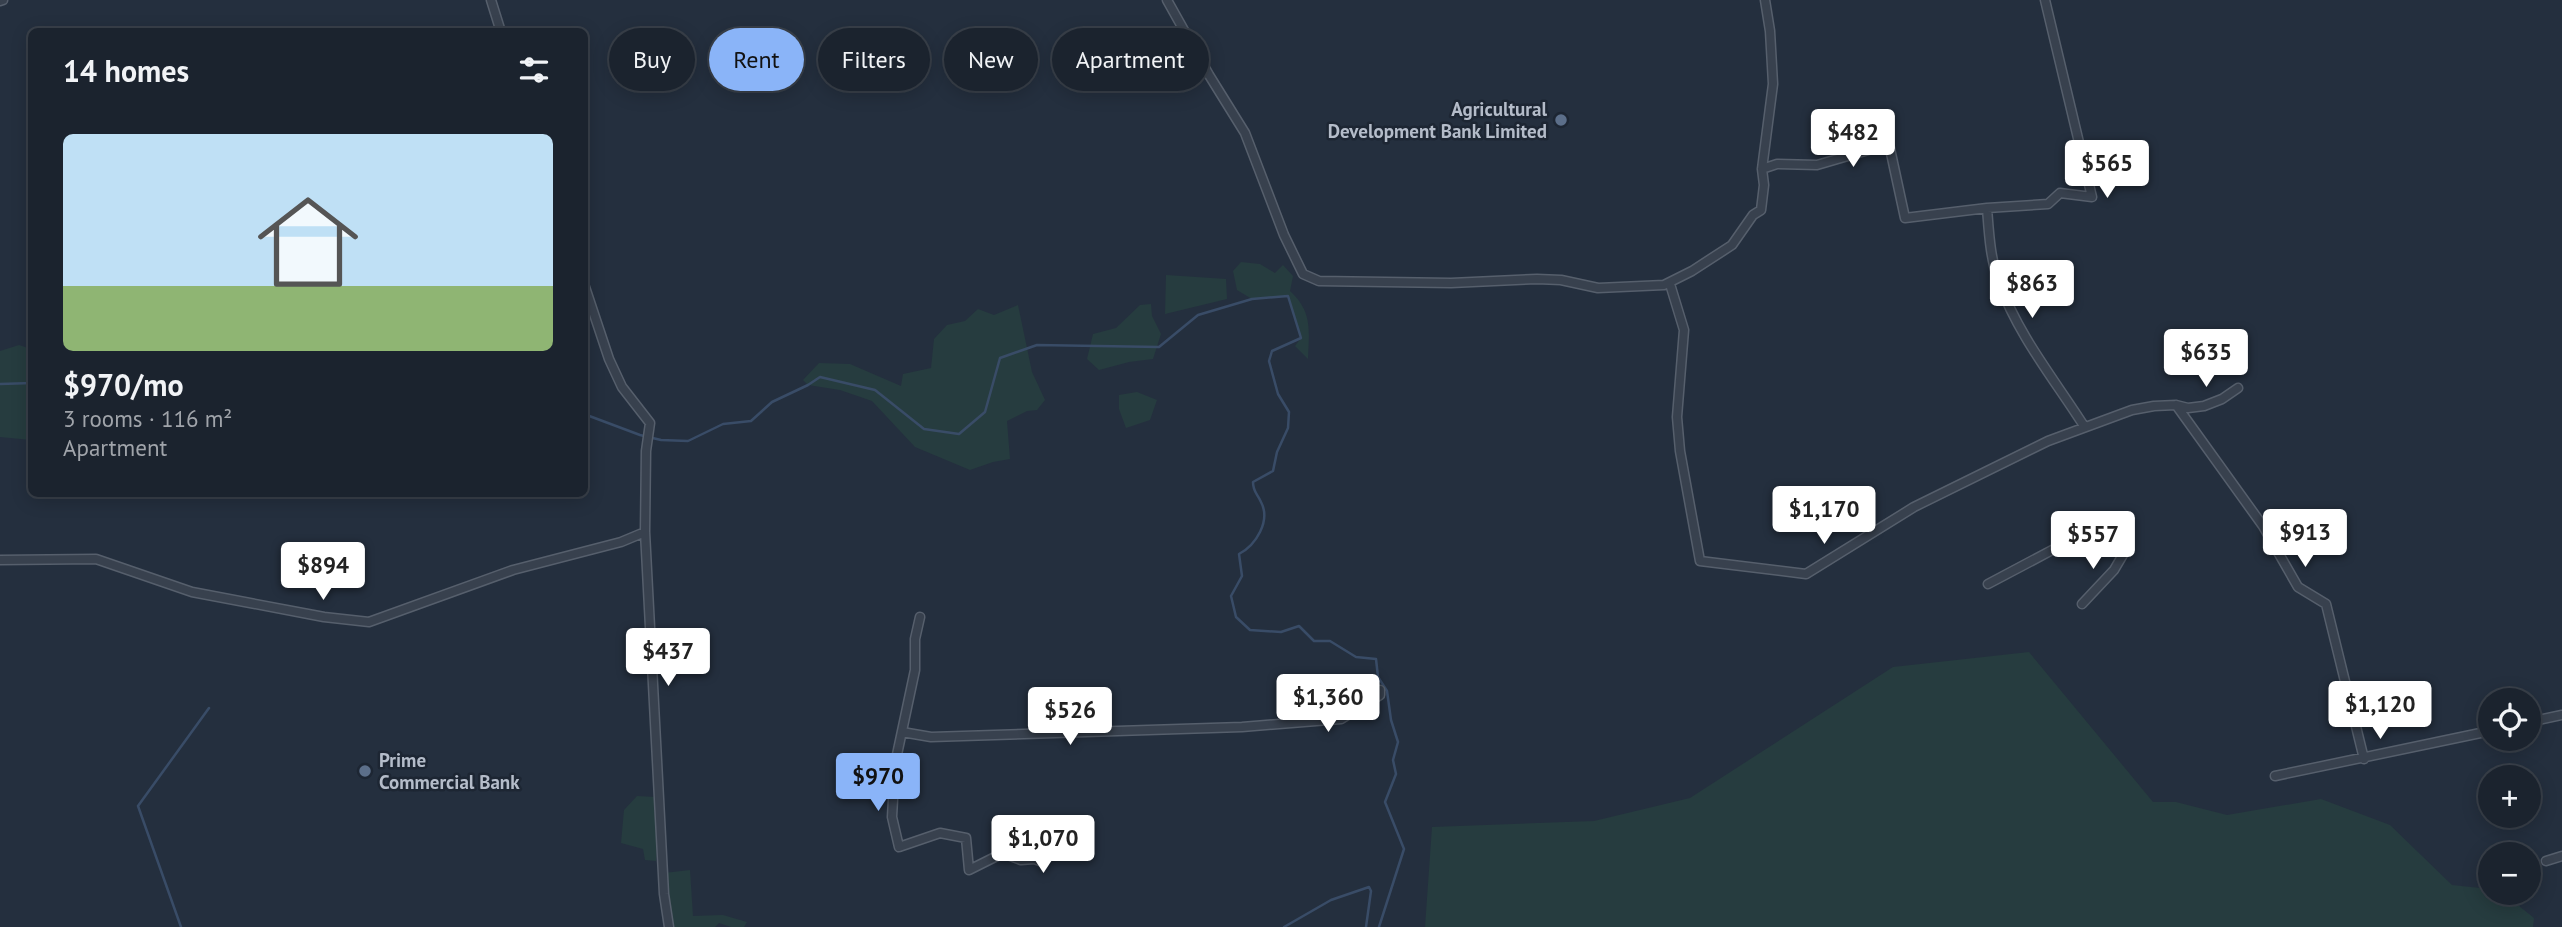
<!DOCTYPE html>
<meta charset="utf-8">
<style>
:root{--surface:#1b232e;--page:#242b36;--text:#f1f3f6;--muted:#a0a4aa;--line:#39404a;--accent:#8ab4f8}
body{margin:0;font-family:"PT Sans",sans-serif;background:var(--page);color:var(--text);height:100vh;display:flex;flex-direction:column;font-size:26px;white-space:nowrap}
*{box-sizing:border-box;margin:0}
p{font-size:23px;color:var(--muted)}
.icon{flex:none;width:38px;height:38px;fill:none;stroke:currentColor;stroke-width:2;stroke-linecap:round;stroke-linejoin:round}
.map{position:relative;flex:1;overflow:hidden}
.sheet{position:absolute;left:28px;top:28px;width:560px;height:469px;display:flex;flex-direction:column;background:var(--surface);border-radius:10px;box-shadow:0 4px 18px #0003,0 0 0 2px var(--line)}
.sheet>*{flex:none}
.hud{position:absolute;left:609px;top:28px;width:665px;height:63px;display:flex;gap:14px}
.controls{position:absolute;left:2478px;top:688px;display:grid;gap:14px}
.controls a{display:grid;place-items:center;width:63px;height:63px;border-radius:50%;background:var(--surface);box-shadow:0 4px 18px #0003,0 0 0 2px var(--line);font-size:35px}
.price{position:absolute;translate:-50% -60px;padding:0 16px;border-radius:7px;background:#fff;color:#222;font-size:23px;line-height:46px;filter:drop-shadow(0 2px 4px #0008)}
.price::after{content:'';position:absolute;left:50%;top:42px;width:21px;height:16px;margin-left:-10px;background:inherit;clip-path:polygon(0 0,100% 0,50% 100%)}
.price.selected{background:var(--accent);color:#111}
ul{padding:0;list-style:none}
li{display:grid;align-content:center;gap:14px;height:371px;padding:0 35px}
li span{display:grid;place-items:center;height:217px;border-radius:10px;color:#555}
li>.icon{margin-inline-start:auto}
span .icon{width:126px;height:126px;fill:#fffc;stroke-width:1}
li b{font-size:30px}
h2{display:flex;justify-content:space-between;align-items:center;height:84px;padding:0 35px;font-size:30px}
.pill{padding:0 24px;border-radius:32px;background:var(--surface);box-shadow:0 4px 18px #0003,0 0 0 2px var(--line);font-size:24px;line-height:63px}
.pill.selected{background:var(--accent);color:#111}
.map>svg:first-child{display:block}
.green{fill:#263c3f}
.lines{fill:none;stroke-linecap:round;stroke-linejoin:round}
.stream{stroke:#394c67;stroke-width:2.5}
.minor-casing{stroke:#565f6c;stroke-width:11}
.minor{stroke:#38414e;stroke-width:8}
.service-dot{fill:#5c6f8a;stroke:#1d2633;stroke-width:2.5}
.labels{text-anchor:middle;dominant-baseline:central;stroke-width:5;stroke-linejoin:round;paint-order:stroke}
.poi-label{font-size:19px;font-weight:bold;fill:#b4bcc9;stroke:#1d2633;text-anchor:end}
</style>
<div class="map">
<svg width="2562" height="927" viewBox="0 0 2562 927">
<rect width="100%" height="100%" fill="#242f3e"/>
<!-- green -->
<path class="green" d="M 1241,262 L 1260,264 L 1275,273 L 1283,265 L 1293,276 L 1290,291 C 1313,312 1309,331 1308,359 L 1295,346 L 1301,338 L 1288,296 L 1252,299 L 1237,290 L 1233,271 Z
M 1166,275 L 1226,279 L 1227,299 L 1165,314 Z
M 1151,304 L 1152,316 L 1161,334 L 1153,359 L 1129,362 L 1099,370 L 1087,359 L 1093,334 L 1116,328 L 1140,305 Z
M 1018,305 L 1032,372 L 1045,400 L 1037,410 L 1027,411 L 1007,421 L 1010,459 L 993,462 L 970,470 L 915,447 L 872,401 L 840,390 L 808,385 L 803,380 L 819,363 L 850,364 L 901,386 L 903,374 L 931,368 L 934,339 L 947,325 L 965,321 L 978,309 L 994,315 Z
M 19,345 L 31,349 L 31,440 L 0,437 L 0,351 Z
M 1137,392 L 1157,400 L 1150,420 L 1126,428 L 1119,409 L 1119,395 Z
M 2029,652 L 2153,802 L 2176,802 L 2227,815 L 2321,799 L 2390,825 L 2452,885 L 2490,889 L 2490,892 L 2503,893 L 2534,918 L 2533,927 L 1425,927 L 1432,827 L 1594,821 L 1690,798 L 1893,667 Z
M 637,796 L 655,797 L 659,825 L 656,861 L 645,860 L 643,849 L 621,843 L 624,810 Z
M 690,870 L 693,916 L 723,915 L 747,922 L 744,927 L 731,927 L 719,923 L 715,927 L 670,927 L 664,873 Z"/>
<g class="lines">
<!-- stream -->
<path class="stream" d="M 0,384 L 32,383
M 584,414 L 640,435 L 661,440 L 688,441 L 723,424 L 751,421 L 772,402 L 808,385 L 820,377 L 875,390 L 924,429 L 959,434 L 985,412 L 1000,358 L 1037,345 L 1159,347 L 1198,315 L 1252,299 L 1288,296 L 1301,338 L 1272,351 L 1269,361 L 1278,394 L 1289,412 L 1288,428 L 1277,452 L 1273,471 L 1253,482 C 1253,492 1257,493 1261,502 C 1271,521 1256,545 1239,554 L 1242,576 L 1231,596 L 1236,617 L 1250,630 L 1281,632 L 1299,626 L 1314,641 L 1330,641 L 1356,657 L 1376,659 L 1378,677 L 1387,691 L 1391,720 L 1398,742 L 1393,760 L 1396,774 L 1385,802 L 1404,849 L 1379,927
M 181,927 L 138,806 L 209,708
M 1284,927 L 1331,900 L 1369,887 L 1371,891 L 1366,927"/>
<defs>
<path id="minor" d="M 491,0 L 501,32
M 1167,0 L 1209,75 L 1245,133 L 1284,235 L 1303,274 L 1319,281 L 1451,283 L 1537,279 L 1561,280 L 1598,288 L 1664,285 L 1692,271 L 1732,245 L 1753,215 L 1761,210 L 1764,185 L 1762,169 L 1773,84 L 1770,31 L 1765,0
M 0,1 L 3,0
M 1762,169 L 1777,164 L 1817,165 L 1889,144 L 1905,218 L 1987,208 L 2048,204 L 2060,193 L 2092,197 L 2045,0
M 1987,208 C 1989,233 1990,258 1999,282 C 2018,335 2054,379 2084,426
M 584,284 L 609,359 L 622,387 L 650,423 L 646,451 L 645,532 L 664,894 L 669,927
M 1670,284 L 1684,330 L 1677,417 L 1680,451 L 1700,561 L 1806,574 L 1914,507 L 2048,441 L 2132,410 L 2154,406 L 2176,405 L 2188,408 L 2204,406 L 2222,399 L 2238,388
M 2176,405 L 2263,526 L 2298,587 L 2326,604 L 2364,759
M 0,560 L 96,559 L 192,592 L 324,617 L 369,622 L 513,570 L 621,542 L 645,532
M 1988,584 L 2054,549
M 2082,604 L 2114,570 L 2124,553
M 920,617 L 915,639 L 915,670 L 895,764 L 892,817 L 899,847 L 940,833 L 966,838 L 969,870 L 1003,853 L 1021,860 L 1034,859 L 1040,861 L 1050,853 L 1083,843
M 2529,722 L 2562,715
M 902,732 L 931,737 L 1242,727 L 1341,719 L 1380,695 L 1380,690
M 2275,776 L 2490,731
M 2546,861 L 2562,856"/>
</defs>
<!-- minor casing -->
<use href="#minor" class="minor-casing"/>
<!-- minor -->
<use href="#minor" class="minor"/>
</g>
<!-- markers -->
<g class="service-dot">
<circle cx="1561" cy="120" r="7"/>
<circle cx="365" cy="771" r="7"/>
</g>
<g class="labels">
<!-- poi labels -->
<g class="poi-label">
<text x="1547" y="109">Agricultural<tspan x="1547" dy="22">Development Bank Limited</tspan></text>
<text x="379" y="760" text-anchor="start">Prime<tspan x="379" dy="22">Commercial Bank</tspan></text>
</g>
</g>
</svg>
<div class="controls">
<a><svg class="icon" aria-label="locate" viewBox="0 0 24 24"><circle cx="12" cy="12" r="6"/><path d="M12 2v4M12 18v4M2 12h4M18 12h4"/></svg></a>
<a>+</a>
<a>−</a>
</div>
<b class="price" style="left:1853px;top:169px">$482</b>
<b class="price" style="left:2107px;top:200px">$565</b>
<b class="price" style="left:2032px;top:320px">$863</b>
<b class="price" style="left:2206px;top:389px">$635</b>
<b class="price" style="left:1824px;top:546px">$1,170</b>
<b class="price" style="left:2305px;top:569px">$913</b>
<b class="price" style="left:2093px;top:571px">$557</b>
<b class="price" style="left:323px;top:602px">$894</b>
<b class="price" style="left:668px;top:688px">$437</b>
<b class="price" style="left:1328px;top:734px">$1,360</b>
<b class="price" style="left:2380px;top:741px">$1,120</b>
<b class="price" style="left:1070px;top:747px">$526</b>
<b class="price selected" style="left:878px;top:813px">$970</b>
<b class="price" style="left:1043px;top:875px">$1,070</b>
<div class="hud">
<a class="pill">Buy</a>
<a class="pill selected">Rent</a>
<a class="pill">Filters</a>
<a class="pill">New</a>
<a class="pill">Apartment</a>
</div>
<section class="sheet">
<h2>14 homes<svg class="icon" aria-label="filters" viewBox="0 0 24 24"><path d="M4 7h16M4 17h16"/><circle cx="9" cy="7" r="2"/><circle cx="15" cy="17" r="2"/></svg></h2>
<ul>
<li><span style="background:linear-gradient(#bfe0f5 70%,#8fb573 0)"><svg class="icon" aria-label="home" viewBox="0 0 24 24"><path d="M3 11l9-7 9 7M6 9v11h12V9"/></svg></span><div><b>$970/mo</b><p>3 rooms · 116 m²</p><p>Apartment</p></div></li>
</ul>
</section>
</div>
